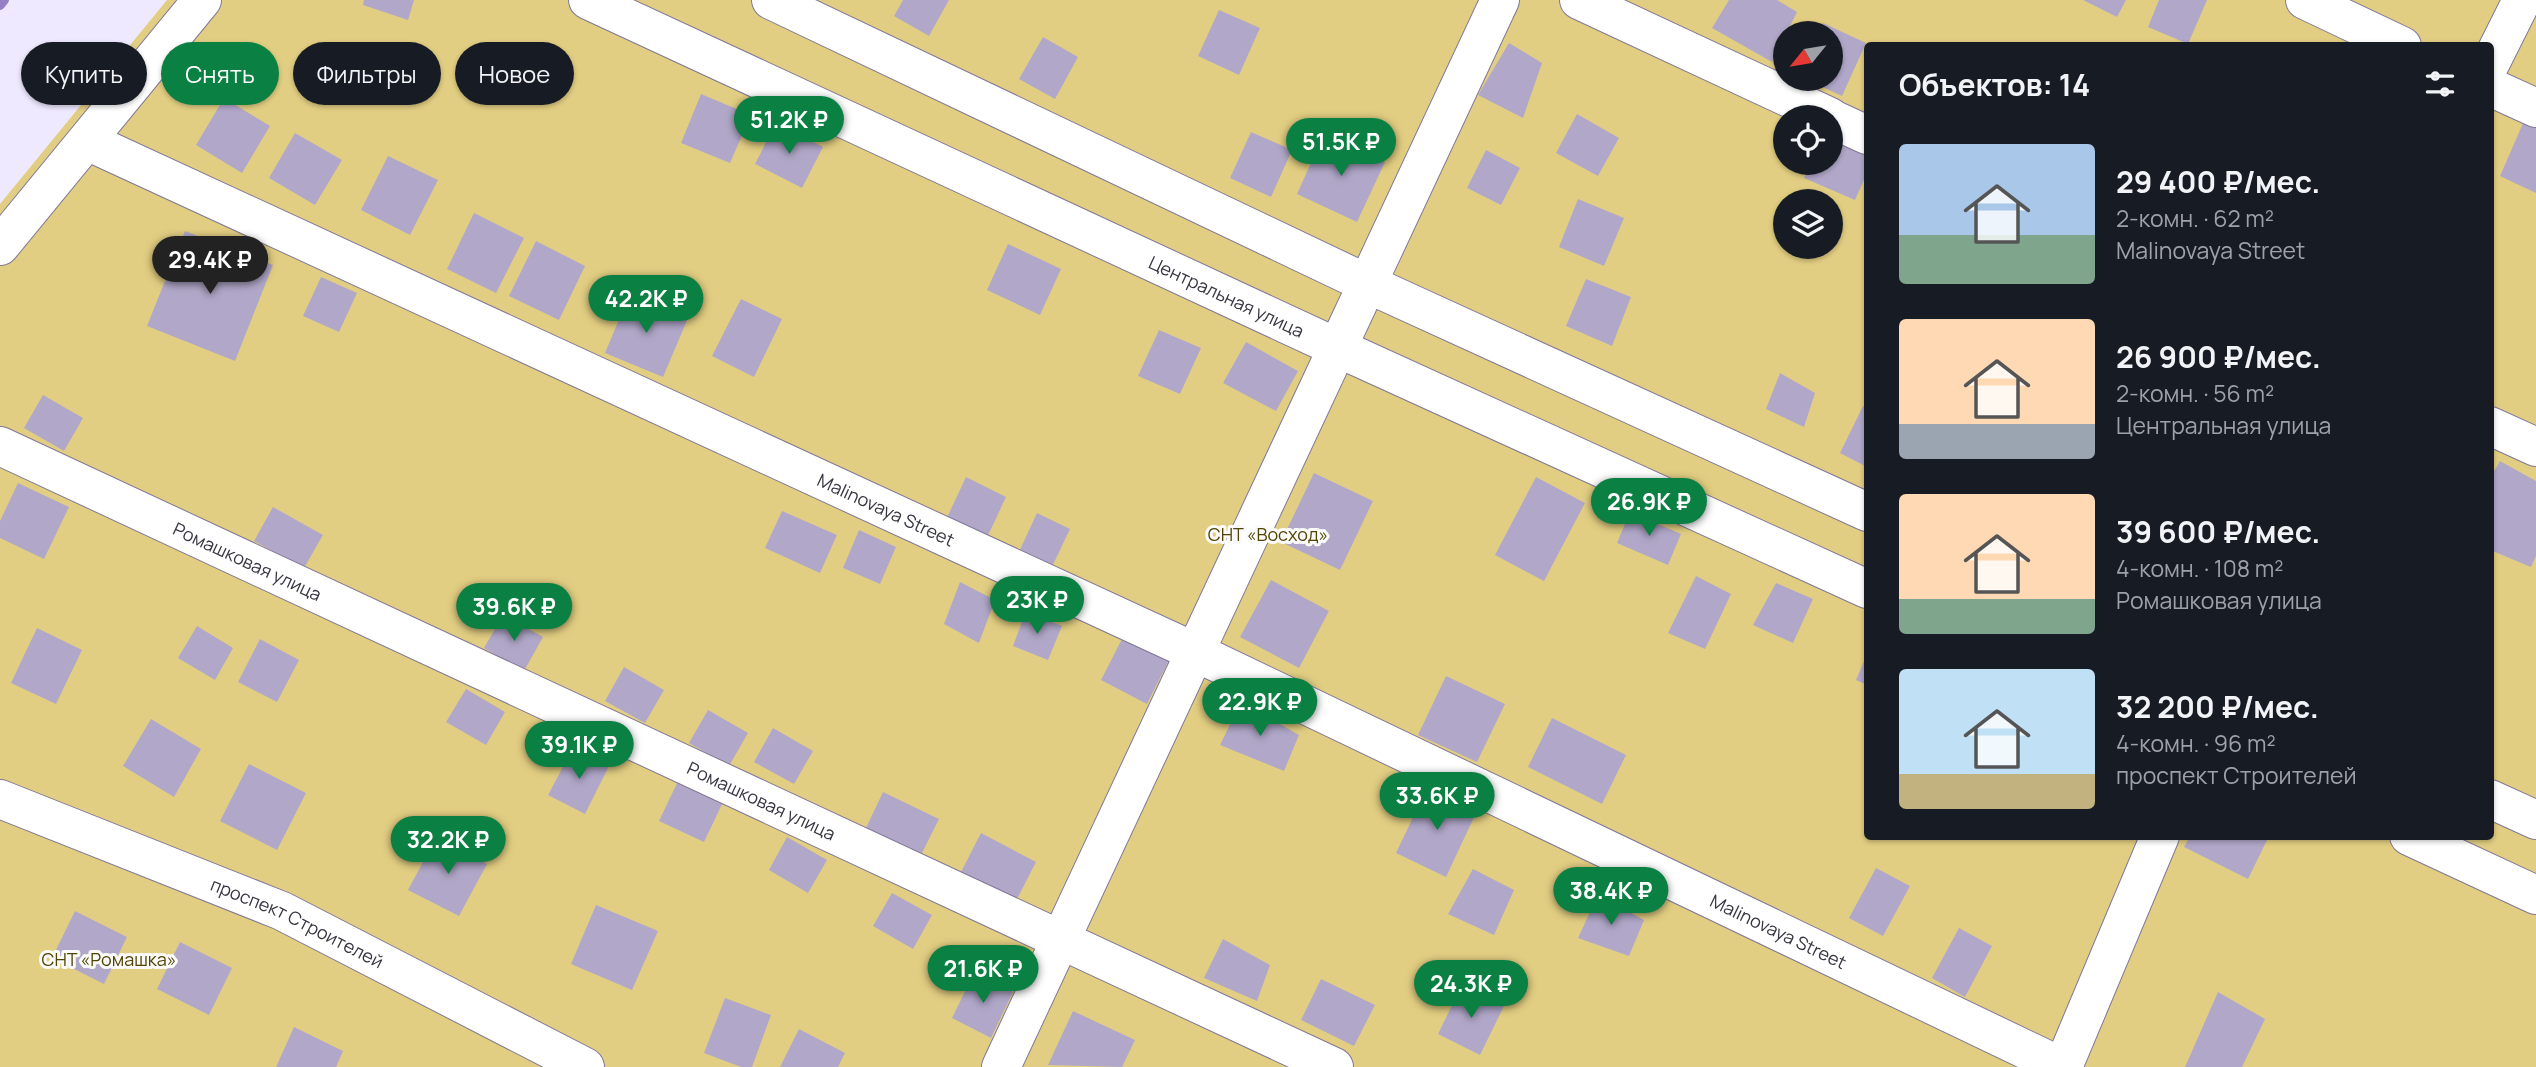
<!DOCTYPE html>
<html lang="ru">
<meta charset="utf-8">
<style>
:root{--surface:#171b24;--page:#242831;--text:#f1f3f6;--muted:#9ea1a6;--accent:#0b8043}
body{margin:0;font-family:Manrope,sans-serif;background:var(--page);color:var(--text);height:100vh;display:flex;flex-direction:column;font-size:26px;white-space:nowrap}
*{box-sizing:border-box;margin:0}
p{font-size:23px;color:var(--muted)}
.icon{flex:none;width:38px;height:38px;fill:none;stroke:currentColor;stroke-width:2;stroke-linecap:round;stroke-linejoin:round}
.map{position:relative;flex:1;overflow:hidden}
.details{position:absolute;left:1864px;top:42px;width:630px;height:798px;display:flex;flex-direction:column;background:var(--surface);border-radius:7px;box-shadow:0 2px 5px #0004}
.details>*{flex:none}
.banner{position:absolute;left:21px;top:42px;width:665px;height:63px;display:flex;gap:14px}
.needle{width:46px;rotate:240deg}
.tools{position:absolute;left:1773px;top:21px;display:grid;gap:14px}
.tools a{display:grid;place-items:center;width:70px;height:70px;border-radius:50%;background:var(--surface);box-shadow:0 2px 5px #0004;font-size:35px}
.price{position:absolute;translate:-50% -60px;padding:0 16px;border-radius:24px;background:var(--accent);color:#fff;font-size:23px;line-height:46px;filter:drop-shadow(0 2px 4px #0008)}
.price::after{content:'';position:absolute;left:50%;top:42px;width:21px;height:16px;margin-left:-10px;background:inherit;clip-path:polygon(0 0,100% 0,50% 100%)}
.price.current{background:#222;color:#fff}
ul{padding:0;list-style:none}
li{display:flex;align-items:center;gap:21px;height:175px;padding:0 35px}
li span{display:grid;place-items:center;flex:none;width:196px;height:140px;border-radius:7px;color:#555}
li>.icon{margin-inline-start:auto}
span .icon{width:84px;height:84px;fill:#fffc;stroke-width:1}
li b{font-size:30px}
h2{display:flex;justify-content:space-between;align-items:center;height:84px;padding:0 35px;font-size:30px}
.tag{padding:0 24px;border-radius:32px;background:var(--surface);box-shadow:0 2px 5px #0004;font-size:24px;line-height:63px}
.tag.current{background:var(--accent);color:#fff}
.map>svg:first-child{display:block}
.green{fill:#e2ce82;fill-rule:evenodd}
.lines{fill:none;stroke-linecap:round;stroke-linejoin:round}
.stream{stroke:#9581c3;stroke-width:10}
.building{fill:#b1a8c9}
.minor-casing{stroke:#817897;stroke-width:40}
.minor{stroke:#fff;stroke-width:38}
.labels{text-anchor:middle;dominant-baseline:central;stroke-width:6;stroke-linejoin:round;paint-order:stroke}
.street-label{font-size:18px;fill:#393643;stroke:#fafafa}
.park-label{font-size:18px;fill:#524404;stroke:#fafafa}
</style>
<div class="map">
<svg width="2536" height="1067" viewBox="0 0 2536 1067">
<rect width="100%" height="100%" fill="#eee9fe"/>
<!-- green -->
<path class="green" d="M 167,0 L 2536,0 L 2536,1067 L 0,1067 L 0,204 ZM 1785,33 L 1830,33 L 1830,79 L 1785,79 ZM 1867,46 L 2490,46 L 2490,836 L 1867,836 ZM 1785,117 L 1830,117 L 1830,163 L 1785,163 ZM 1785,201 L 1830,201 L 1830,247 L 1785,247 Z"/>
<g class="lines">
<!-- stream -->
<path class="stream" d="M 0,5 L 4,0"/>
</g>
<!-- building -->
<path class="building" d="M 364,0 L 414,0 L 408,20 L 363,5 Z
M 903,0 L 949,0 L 929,36 L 894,16 Z
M 1729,0 L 1777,0 L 1797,12 L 1772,62 L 1712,28 Z
M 2083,0 L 2126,0 L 2117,17 Z
M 2159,0 L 2207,0 L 2188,44 L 2148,27 Z
M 1219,10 L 1260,28 L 1239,75 L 1198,56 Z
M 1823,23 L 1866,43 L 1842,96 L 1805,79 L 1830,79 L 1830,33 L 1818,33 Z
M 1043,37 L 1078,57 L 1055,99 L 1019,79 Z
M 1509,43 L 1542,63 L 1523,118 L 1478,95 Z
M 701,94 L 751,115 L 730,163 L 681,143 Z
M 224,98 L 270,126 L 242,173 L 196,145 Z
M 1577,114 L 1619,138 L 1598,176 L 1556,153 Z
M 2524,121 L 2536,126 L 2536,193 L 2500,176 Z
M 776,123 L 823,147 L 802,188 L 755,164 Z
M 1251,132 L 1292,150 L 1271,197 L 1230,178 Z
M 295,133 L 342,160 L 315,205 L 269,178 Z
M 1324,134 L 1385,162 L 1357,222 L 1297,194 Z
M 1830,138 L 1867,155 L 1867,173 L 1855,200 L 1804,178 L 1811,163 L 1830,163 Z
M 1486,150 L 1520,168 L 1501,205 L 1467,188 Z
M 388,156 L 438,180 L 410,235 L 361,210 Z
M 1578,199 L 1624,218 L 1604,266 L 1559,247 Z
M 474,213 L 524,238 L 496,293 L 447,269 Z
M 185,231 L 273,265 L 235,361 L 147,326 Z
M 536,241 L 585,266 L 559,320 L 509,296 Z
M 1008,244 L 1061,269 L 1040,315 L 987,290 Z
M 321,277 L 357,293 L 339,332 L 303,316 Z
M 1586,279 L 1631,297 L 1612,346 L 1566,326 Z
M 630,293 L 688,318 L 663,377 L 605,353 Z
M 741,299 L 782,319 L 754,377 L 712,356 Z
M 1159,330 L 1201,348 L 1180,394 L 1138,376 Z
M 1246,342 L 1298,371 L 1276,411 L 1223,383 Z
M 1780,373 L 1815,393 L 1804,427 L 1766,409 Z
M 43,395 L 83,418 L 64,451 L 24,428 Z
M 1863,406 L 1867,408 L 1867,467 L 1840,453 Z
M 2500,461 L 2536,481 L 2536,556 L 2531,567 L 2490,550 L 2490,478 Z
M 1314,473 L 1373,501 L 1340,570 L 1281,542 Z
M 966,477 L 1006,497 L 984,544 L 944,524 Z
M 1536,477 L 1585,503 L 1544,581 L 1495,555 Z
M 18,483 L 69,507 L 44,559 L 0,538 L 0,521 Z
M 273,507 L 323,535 L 304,568 L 254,541 Z
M 782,511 L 837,535 L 820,573 L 765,548 Z
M 1630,512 L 1681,534 L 1668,565 L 1617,543 Z
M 1037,513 L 1070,529 L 1051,569 L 1018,554 Z
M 859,530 L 896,547 L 880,584 L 843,568 Z
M 1696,576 L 1731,594 L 1705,649 L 1668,633 Z
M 1271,580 L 1329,611 L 1299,668 L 1240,637 Z
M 960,582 L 995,600 L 979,643 L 944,624 Z
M 1776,583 L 1813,599 L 1793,643 L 1753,625 Z
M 1026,611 L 1062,626 L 1048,660 L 1013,646 Z
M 503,615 L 543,637 L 524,671 L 484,648 Z
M 197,626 L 233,648 L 215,680 L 178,658 Z
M 37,628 L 82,650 L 56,704 L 11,683 Z
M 1123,637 L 1169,660 L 1147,704 L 1101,680 Z
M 260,639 L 299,660 L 277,702 L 238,682 Z
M 1867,654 L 1867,685 L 1856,680 Z
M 624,667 L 664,690 L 645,723 L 605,701 Z
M 1446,676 L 1505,704 L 1477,762 L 1418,735 Z
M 466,689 L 505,712 L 486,745 L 446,722 Z
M 1241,702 L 1299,735 L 1284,771 L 1220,745 Z
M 708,710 L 748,733 L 729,766 L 689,743 Z
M 1552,718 L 1626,755 L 1602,804 L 1528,767 Z
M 151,719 L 201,749 L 174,797 L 123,766 Z
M 773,728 L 813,751 L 794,784 L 754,762 Z
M 573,748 L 609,766 L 585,814 L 548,795 Z
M 249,764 L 306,793 L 277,850 L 220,821 Z
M 679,779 L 724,800 L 704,842 L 659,821 Z
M 1427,788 L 1477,811 L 1446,877 L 1396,853 Z
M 883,792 L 939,819 L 921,855 L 866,828 Z
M 981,833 L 1036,862 L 1016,901 L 961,872 Z
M 437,836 L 487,864 L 459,916 L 408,890 Z
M 2190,836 L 2269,836 L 2248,879 L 2184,847 Z
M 787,837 L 827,860 L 808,893 L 769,870 Z
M 1876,868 L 1910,886 L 1883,936 L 1849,918 Z
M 1473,869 L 1514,890 L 1494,935 L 1448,914 Z
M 892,893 L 932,915 L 913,949 L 873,926 Z
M 1598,895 L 1644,920 L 1629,956 L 1578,938 Z
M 596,905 L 658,931 L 632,990 L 571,964 Z
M 75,911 L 127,937 L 104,984 L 52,958 Z
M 1959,928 L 1992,946 L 1965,997 L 1932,978 Z
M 1223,939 L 1270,965 L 1257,1001 L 1204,978 Z
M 180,942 L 232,968 L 209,1015 L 157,989 Z
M 974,973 L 1013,992 L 991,1038 L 952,1018 Z
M 1321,979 L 1375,1005 L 1354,1046 L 1301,1020 Z
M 1462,985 L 1504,1006 L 1480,1055 L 1438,1034 Z
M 2218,992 L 2265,1019 L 2242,1067 L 2185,1067 Z
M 725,998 L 771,1015 L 752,1067 L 741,1067 L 704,1053 Z
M 1073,1011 L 1135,1040 L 1122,1067 L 1048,1065 Z
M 294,1027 L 343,1051 L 336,1067 L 276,1067 Z
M 799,1029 L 845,1053 L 838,1067 L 780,1067 Z"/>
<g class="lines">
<defs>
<g id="minor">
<path id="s1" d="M 588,0 L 1338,348 L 1867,589"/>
<path d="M 771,0 L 1368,284 L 1867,512"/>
<path d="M 1579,0 L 1830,117"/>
<path d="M 2305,0 L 2402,46"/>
<path d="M 2490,64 L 2522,0"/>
<path d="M 2490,87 L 2536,108"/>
<path d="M 1830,118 L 1867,135"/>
<path id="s2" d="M 87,141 L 1195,652 L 2062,1067"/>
<path d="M 0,246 L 202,0"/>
<path d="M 2490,426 L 2536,447"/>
<path id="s3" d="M 0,446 L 1334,1067"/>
<path id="s4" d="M 0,799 L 282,911 L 585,1067"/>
<path d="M 2490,799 L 2536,820"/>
<path d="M 2409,836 L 2536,895"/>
<path d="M 1001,1067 L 1500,0"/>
<path d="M 2063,1067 L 2160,836"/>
</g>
</defs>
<!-- minor casing -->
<use href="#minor" class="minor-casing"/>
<!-- minor -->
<use href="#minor" class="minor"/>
</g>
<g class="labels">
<!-- street labels -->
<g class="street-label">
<text stroke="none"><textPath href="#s1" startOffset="704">Центральная улица</textPath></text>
<text stroke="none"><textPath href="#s2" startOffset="880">Malinovaya Street</textPath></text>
<text stroke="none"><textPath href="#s3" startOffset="273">Ромашковая улица</textPath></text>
<text stroke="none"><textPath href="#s3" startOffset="840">Ромашковая улица</textPath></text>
<text stroke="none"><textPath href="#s4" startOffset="322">проспект Строителей</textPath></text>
<text stroke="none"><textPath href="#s2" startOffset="1867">Malinovaya Street</textPath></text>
</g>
<!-- park labels -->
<g class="park-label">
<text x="1268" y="534">СНТ «Восход»</text>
<text x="109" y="959">СНТ «Ромашка»</text>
</g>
</g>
</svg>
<div class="tools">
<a><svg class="needle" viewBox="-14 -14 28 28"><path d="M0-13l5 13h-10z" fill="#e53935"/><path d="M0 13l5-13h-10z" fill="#9ea1a6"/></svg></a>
<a><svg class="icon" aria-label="locate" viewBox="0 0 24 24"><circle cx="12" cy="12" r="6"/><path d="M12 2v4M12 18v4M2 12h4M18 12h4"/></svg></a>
<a><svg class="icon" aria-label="layers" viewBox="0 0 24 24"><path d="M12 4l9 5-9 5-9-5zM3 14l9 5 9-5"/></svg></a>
</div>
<b class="price" style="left:789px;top:156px">51.2K ₽</b>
<b class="price" style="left:1341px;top:178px">51.5K ₽</b>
<b class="price current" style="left:210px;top:296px">29.4K ₽</b>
<b class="price" style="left:646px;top:335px">42.2K ₽</b>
<b class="price" style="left:1649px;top:538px">26.9K ₽</b>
<b class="price" style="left:1037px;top:636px">23K ₽</b>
<b class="price" style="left:514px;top:643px">39.6K ₽</b>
<b class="price" style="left:1260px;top:738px">22.9K ₽</b>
<b class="price" style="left:579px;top:781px">39.1K ₽</b>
<b class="price" style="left:1437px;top:832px">33.6K ₽</b>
<b class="price" style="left:448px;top:876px">32.2K ₽</b>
<b class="price" style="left:1611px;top:927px">38.4K ₽</b>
<b class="price" style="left:983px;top:1005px">21.6K ₽</b>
<b class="price" style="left:1471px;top:1020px">24.3K ₽</b>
<div class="banner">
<a class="tag">Купить</a>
<a class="tag current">Снять</a>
<a class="tag">Фильтры</a>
<a class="tag">Новое</a>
</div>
<section class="details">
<h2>Объектов: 14<svg class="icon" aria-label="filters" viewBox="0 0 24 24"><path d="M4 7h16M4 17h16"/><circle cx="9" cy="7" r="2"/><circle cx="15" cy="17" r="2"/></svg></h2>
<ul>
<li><span style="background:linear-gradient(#a9c7e8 65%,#7fa58c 0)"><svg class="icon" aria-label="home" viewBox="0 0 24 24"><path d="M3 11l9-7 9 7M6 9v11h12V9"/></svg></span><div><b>29 400 ₽/мес.</b><p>2-комн. · 62 m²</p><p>Malinovaya Street</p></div></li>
<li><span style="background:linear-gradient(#ffd9b3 75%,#9aa5b1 0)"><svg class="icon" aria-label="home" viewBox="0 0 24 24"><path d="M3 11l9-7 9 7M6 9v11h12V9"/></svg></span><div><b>26 900 ₽/мес.</b><p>2-комн. · 56 m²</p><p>Центральная улица</p></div></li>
<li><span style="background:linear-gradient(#ffd9b3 75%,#7fa58c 0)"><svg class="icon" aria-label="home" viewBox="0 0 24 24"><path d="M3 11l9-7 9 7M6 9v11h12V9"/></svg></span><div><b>39 600 ₽/мес.</b><p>4-комн. · 108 m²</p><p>Ромашковая улица</p></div></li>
<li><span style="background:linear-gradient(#bfe0f5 75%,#c2b280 0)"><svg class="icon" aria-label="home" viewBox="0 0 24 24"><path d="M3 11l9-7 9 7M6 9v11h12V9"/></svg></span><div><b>32 200 ₽/мес.</b><p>4-комн. · 96 m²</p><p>проспект Строителей</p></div></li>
</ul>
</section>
</div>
